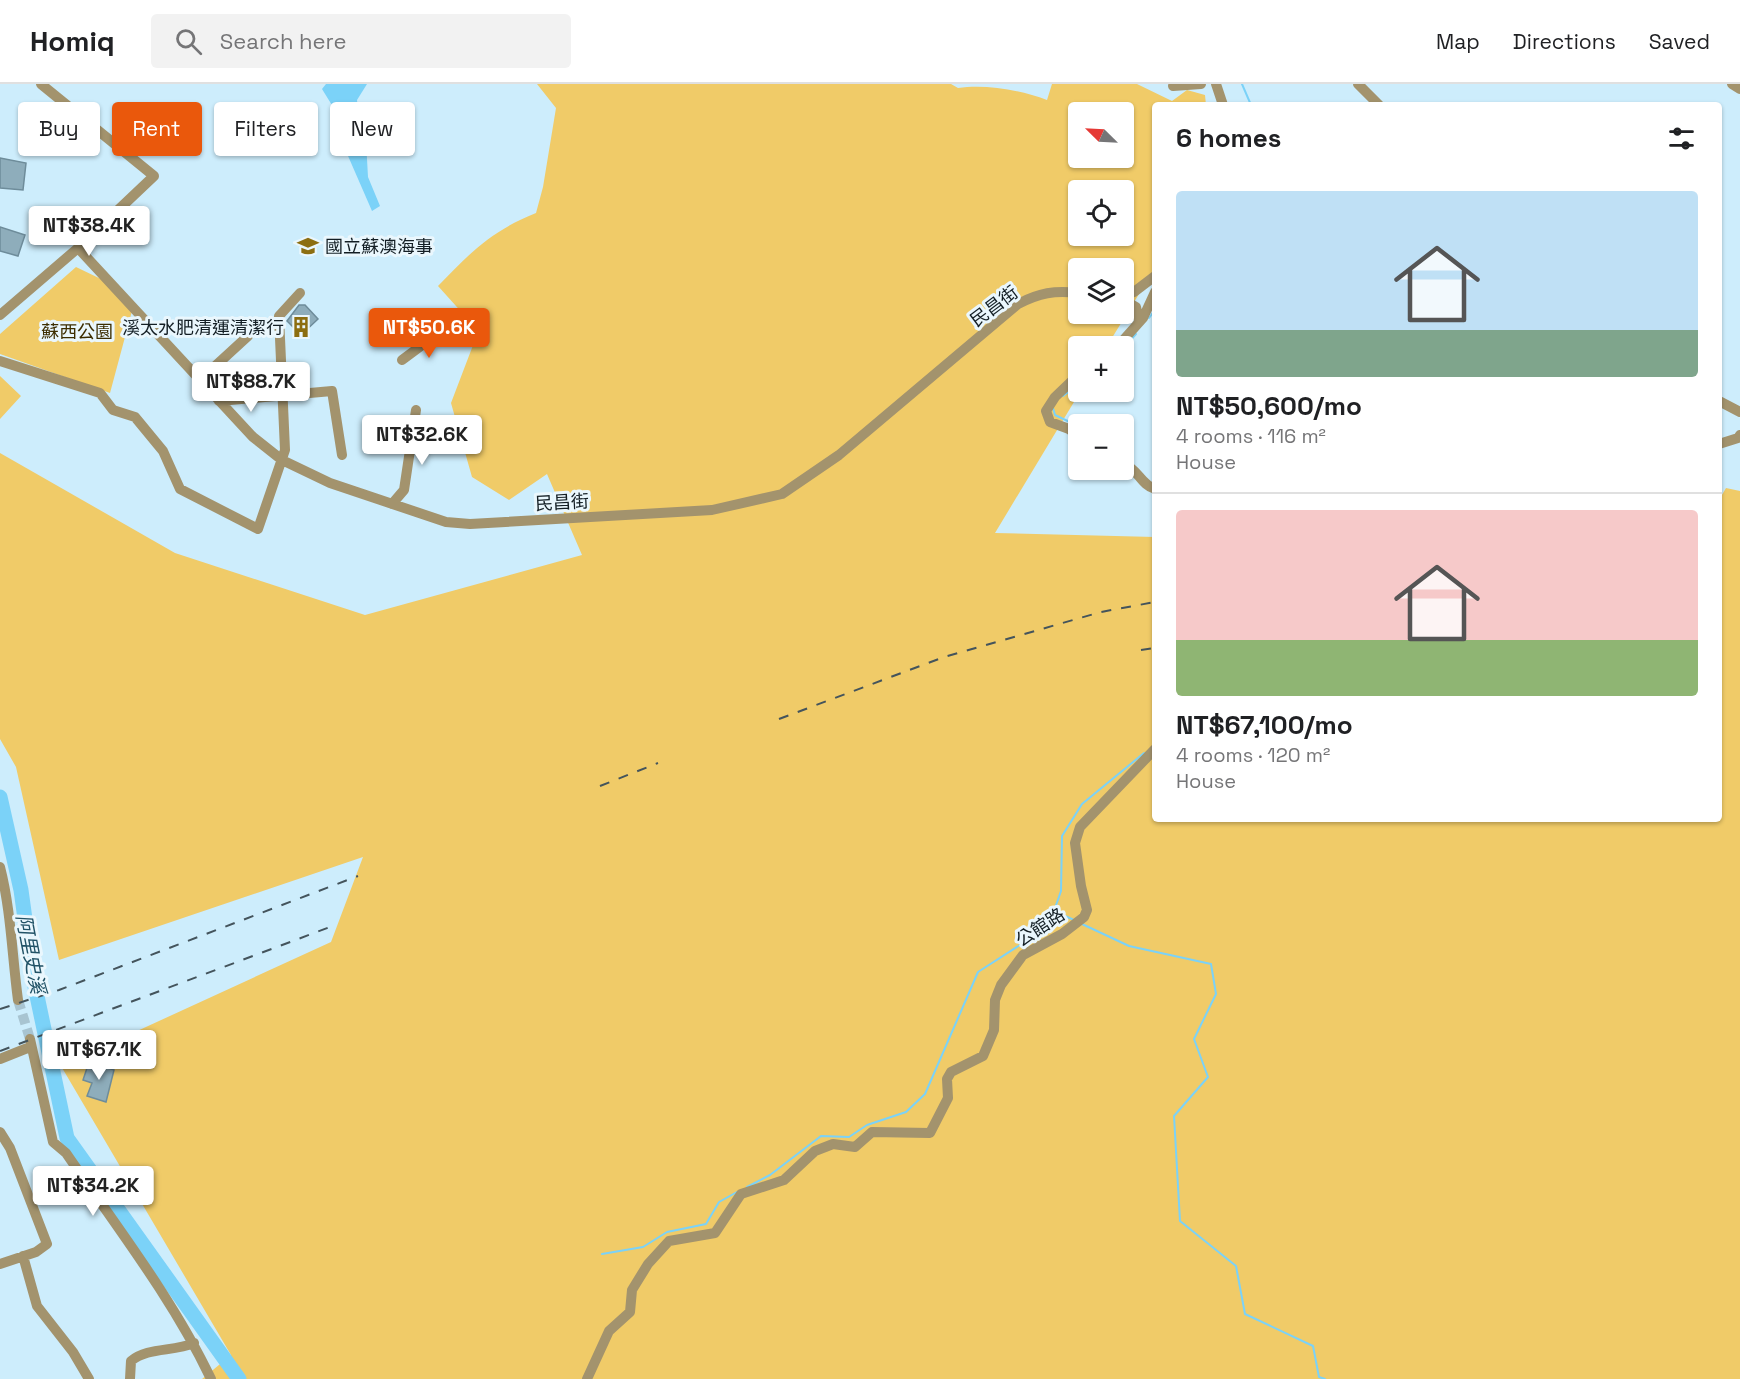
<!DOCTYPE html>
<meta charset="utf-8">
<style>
:root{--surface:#fff;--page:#f2f2f2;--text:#202124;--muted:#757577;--line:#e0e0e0;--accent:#ea580c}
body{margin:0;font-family:"Space Grotesk","Noto Sans TC",sans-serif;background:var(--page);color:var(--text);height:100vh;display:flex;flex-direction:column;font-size:22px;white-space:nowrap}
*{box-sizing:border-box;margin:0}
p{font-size:20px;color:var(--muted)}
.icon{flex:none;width:33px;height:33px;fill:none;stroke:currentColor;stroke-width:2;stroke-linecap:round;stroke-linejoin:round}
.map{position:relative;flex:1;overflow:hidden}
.drawer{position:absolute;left:1152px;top:18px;width:570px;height:720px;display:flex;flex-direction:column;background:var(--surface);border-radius:6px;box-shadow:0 2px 4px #0004}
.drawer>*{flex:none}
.guide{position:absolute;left:18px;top:18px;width:570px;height:54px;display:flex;gap:12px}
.needle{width:39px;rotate:294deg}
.fabs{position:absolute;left:1068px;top:18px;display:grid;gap:12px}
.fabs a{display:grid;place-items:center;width:66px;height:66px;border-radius:6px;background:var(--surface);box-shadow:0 2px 4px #0004;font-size:30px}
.price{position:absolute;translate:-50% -51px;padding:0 14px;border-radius:6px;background:#fff;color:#222;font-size:20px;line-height:39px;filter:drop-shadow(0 2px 3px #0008)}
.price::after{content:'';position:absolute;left:50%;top:36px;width:18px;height:14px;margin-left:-9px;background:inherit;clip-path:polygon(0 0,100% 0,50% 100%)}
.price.selected{background:var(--accent);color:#fff}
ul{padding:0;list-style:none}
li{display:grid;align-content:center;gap:12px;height:318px;padding:0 24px}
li+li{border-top:2px solid var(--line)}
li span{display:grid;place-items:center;height:186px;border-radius:6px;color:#555}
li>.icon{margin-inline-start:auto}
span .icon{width:108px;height:108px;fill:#fffc;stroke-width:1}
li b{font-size:26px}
h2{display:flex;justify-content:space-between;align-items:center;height:72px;padding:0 24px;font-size:26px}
.chip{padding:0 21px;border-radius:6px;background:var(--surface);box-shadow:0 2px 4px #0004;font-size:21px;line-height:54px}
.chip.selected{background:var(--accent);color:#fff}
header{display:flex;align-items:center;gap:36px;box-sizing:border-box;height:84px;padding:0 30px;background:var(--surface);border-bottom:2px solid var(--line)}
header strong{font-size:28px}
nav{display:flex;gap:33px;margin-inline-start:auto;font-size:21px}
.search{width:420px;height:54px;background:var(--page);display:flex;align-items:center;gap:15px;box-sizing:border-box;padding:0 21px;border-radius:6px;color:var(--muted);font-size:22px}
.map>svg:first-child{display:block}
.green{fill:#f0cb68;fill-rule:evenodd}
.water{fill:#7bd2f8}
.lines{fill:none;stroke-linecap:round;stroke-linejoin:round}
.stream{stroke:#7bd2f8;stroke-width:2}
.river{stroke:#7bd2f8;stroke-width:15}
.building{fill:#8eadbb;stroke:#6e8c9a;stroke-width:1.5}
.minor-tunnel{stroke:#a8c4d1;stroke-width:10;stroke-dasharray:10 5;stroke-linecap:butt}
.minor{stroke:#a3936d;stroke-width:10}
.rail{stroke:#44545c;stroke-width:2;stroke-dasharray:10 10;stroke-linecap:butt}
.labels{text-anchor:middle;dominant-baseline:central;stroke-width:6;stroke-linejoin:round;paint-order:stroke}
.poi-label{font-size:18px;fill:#131e24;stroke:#eaf7fd;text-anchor:start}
.street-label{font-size:18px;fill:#131e24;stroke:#eaf7fd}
.park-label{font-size:18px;fill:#3c2d00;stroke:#eaf7fd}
.water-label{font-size:20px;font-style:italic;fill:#215266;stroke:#eaf7fd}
</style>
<header>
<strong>Homiq</strong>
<div class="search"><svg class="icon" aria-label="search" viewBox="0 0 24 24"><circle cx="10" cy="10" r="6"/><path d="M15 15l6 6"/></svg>Search here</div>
<nav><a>Map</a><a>Directions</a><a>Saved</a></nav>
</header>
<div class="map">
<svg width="1740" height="1295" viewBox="0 0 1740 1295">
<rect width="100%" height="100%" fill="#cdedfc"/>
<!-- green -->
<path class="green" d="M 537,0 L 951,0 L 958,4 C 986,0 1020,6 1047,16 L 1052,0 L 1137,0 L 1172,17 L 1187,6 L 1205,11 L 1206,21 L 1155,21 L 1155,184 L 1107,262 L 1078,262 L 1080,308 L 995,449 L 1155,453 L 1155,735 L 1719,735 L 1719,416 L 1726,404 L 1740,407 L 1740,1295 L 202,1295 L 231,1271 L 61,982 L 331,858 L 363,773 L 59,876 L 16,683 L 0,655 L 0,369 L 175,469 L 365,531 L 582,471 L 547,390 L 509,416 L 472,393 L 451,319 L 475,256 L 465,232 L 438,202 C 471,168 491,147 536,129 L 543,103 L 556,24 ZM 1078,28 L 1124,28 L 1124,74 L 1078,74 ZM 1078,106 L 1124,106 L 1124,152 L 1078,152 ZM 1078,184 L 1124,184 L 1124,230 L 1078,230 Z
M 76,183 L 103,196 L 132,227 L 110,309 L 0,270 L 0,250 Z
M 0,292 L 21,312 L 0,335 Z"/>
<!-- water -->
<path class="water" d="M 326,0 L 367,0 L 357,16 L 359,33 L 366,57 L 368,93 L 380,122 L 372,127 L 345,65 L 351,52 L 322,5 Z"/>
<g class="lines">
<!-- stream -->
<path class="stream" d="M 1242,0 L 1251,21
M 1149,234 L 1155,226
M 1126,261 L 1136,250
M 1063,312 L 1078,301
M 1053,324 L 1055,331 L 1078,342
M 1074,836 L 1054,827 L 1061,807 L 1062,752 L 1082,720 L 1144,669
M 1082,840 L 1129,862 L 1211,880 L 1216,910 L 1194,955 L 1208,993 L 1174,1032 L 1180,1137 L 1236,1182 L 1245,1230 L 1313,1262 L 1319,1293 L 1325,1295
M 747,1103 L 770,1091 L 821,1052 L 849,1053 L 867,1041 L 906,1028 L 925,1010 L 978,888 L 1020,861 L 1054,827
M 602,1170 L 643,1163 L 667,1148 L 706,1140 L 719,1118 L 737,1108"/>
<!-- river -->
<path class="river" d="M 0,713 L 21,806 L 33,893 L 67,1054 L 239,1295"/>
</g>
<!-- building -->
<path class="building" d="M 0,74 L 26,79 L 23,106 L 0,104 Z
M 0,143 L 25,151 L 18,172 L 0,167 Z
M 299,221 L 305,221 L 318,235 L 301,251 L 287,237 Z
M 89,978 L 114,986 L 106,1018 L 87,1012 L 92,999 L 83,996 Z"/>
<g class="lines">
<!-- minor-tunnel -->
<path class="minor-tunnel" d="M 18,916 L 30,955"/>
<!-- minor -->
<path class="minor" d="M 1216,0 L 1223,21
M 1358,0 L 1379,21
M 1732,0 L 1740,5
M 1173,2 L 1201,0
M 78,164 L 253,353 L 282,376 L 330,399 L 446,438 L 470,440 L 712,426 L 782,410 L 839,371 L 1018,220 C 1039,209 1055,206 1078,209
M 1124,210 L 1134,208 L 1155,192
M 1124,216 L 1136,223 L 1139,237
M 0,231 L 78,164 L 154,92 L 41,0
M 1118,262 L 1143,234 L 1155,208
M 402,276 L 441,247
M 0,277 L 100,309 L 113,326 L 135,333 L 163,367 L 180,405 L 258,445 L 285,366 L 279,232 L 300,209
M 1078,291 L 1055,313 L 1046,327 L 1050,338 L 1069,345 L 1078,352
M 200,296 L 248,252
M 219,317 L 332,307 L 342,371
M 1719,317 L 1740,328
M 1719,360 L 1738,354 L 1740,351
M 1124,380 C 1138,385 1141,401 1155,405
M 392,420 L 404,406 L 416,326
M 0,783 C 11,826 12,871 18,916
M 30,955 L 53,1058 L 66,1069 C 116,1142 173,1215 211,1295
M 0,975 L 30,963
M 0,1048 L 10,1064 L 47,1160 L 36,1168 L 0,1180
M 23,1172 L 37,1222 L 73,1268 L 89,1295
M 130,1295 L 131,1277 C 148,1263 173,1268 194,1259
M 587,1295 L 609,1247 L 630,1228 L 632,1206 L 648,1180 L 669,1157 L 715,1149 L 741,1110 L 784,1096 L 815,1067 L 833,1060 L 855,1063 L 872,1048 L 930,1049 L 948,1014 L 947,995 L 951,988 L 983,972 L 994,946 L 995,916 L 1001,901 L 1023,871 L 1062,850 L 1084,833 L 1087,826 L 1081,802 L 1075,759 L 1080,743 L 1155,665"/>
<!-- rail -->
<path class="rail" d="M 1141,566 L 1155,564
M 779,635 L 944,573 L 1101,528 L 1155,518
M 600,702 L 658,679
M 0,925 L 59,906 L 358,792
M 0,967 L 330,843"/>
</g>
<!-- icons -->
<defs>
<symbol id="school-bare" viewBox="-9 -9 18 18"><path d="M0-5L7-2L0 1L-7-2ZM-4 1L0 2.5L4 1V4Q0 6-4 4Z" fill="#8c6e11" stroke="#eaf7fd" stroke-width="2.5" paint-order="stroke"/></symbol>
<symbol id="building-bare" viewBox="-9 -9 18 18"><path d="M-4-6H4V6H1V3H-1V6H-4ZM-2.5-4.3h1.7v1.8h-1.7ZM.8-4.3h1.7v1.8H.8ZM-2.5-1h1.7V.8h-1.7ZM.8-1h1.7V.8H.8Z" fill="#8c6e11" stroke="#eaf7fd" stroke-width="2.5" paint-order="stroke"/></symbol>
</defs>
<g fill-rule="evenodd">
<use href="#school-bare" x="293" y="147" width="30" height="30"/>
<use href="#building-bare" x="286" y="228" width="30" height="30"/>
</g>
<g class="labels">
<!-- poi labels -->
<g class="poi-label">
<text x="325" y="162">國立蘇澳海事</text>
<text x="284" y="243" text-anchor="end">溪太水肥清運清潔行</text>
</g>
<!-- street labels -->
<g class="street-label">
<text transform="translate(994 222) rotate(-37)">民昌街</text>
<text transform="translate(562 418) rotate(-3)">民昌街</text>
<text transform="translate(1040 843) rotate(-33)">公館路</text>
</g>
<!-- park labels -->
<g class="park-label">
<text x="77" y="247">蘇西公園</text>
</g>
<!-- water labels -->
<g class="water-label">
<text transform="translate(31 870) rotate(79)">阿里史溪</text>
</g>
</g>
</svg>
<div class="fabs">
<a><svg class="needle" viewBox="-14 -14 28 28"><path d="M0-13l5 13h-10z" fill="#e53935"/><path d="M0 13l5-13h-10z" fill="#757577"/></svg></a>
<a><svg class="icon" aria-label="locate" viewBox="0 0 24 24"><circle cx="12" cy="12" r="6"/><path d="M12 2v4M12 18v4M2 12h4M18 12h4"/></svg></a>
<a><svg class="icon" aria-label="layers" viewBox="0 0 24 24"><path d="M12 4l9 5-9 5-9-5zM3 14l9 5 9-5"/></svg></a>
<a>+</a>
<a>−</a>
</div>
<b class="price" style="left:89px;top:173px">NT$38.4K</b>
<b class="price selected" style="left:429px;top:275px">NT$50.6K</b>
<b class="price" style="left:251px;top:329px">NT$88.7K</b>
<b class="price" style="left:422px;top:382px">NT$32.6K</b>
<b class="price" style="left:99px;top:997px">NT$67.1K</b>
<b class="price" style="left:93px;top:1133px">NT$34.2K</b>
<div class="guide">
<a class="chip">Buy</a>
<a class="chip selected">Rent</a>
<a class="chip">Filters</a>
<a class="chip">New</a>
</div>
<section class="drawer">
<h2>6 homes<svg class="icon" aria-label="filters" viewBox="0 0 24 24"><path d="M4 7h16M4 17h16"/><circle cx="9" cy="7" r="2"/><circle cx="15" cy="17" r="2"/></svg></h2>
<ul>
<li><span style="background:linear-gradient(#bfe0f5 75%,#7fa58c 0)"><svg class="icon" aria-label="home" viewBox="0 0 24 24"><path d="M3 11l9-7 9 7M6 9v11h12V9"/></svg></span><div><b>NT$50,600/mo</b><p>4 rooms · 116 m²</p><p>House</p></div></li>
<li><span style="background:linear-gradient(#f6c9c9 70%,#8fb573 0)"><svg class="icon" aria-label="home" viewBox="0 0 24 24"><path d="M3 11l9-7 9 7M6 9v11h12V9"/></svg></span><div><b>NT$67,100/mo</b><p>4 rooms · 120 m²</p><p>House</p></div></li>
</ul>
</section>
</div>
